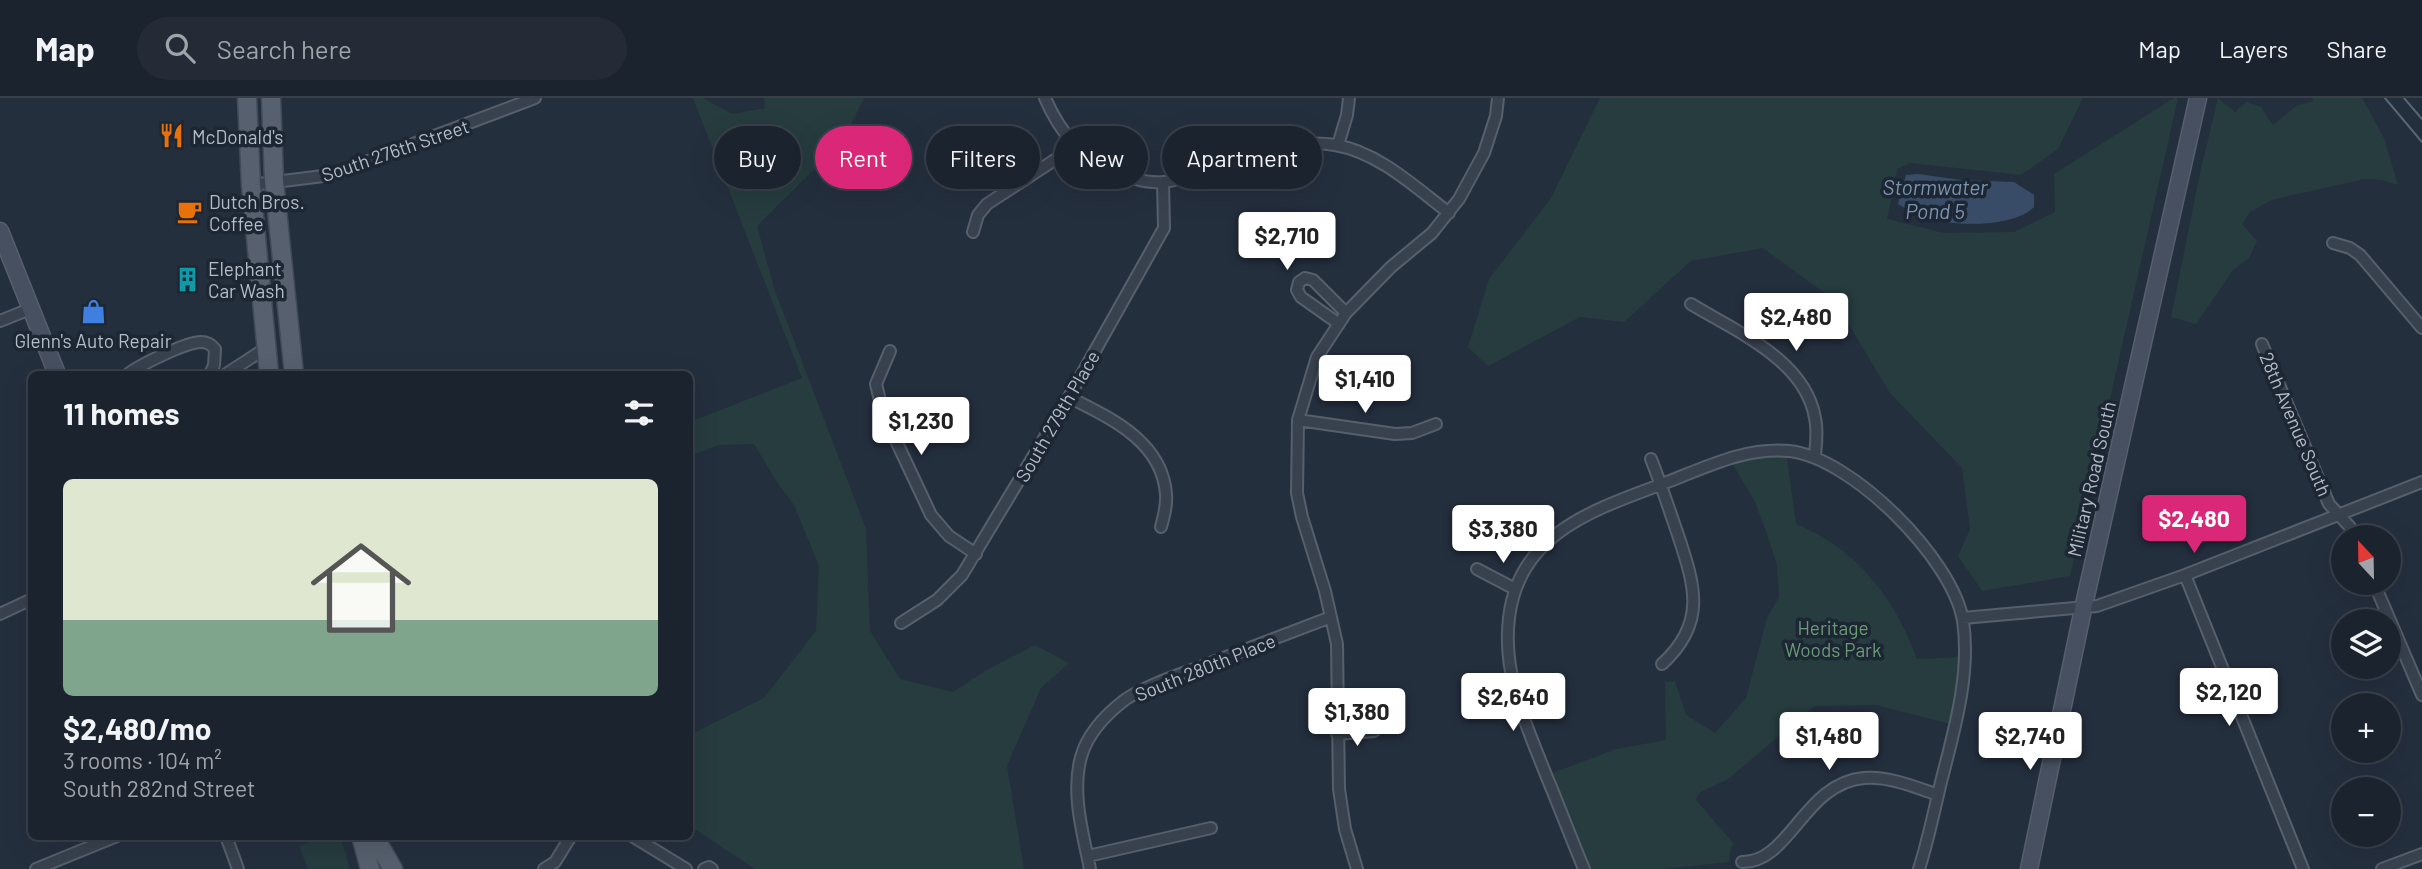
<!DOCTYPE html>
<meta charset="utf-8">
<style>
:root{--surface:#1b232e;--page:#242b36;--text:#f1f3f6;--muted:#a0a4aa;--line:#39404a;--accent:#db2777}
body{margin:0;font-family:Barlow,sans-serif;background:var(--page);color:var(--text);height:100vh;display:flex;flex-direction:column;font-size:26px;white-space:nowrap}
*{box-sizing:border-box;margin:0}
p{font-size:23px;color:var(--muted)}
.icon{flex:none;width:38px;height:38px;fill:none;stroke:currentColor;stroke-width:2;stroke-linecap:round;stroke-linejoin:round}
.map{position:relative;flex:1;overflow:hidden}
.sheet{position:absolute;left:28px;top:273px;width:665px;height:469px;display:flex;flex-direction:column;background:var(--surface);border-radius:10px;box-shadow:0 7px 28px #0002,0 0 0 2px var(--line)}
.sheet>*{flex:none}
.hud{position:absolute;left:714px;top:28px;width:665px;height:63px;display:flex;gap:14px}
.needle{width:46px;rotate:338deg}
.controls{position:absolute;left:2331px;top:427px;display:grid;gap:14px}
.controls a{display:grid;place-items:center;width:70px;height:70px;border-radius:50%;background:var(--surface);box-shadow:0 7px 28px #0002,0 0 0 2px var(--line);font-size:35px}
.price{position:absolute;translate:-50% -60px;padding:0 16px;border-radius:7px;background:#fff;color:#222;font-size:23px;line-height:46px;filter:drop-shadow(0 2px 4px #0008)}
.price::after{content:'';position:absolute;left:50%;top:42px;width:21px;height:16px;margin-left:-10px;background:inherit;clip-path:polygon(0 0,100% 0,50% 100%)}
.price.current{background:var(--accent);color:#fff}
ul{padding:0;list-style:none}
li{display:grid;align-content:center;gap:14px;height:371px;padding:0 35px}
li span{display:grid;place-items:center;height:217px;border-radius:10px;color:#555}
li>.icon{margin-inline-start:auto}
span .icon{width:126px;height:126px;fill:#fffc;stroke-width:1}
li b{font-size:30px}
h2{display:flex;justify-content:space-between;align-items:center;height:84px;padding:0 35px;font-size:30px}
.pill{padding:0 24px;border-radius:32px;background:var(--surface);box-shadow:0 7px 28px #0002,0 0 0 2px var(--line);font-size:24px;line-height:63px}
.pill.current{background:var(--accent);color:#fff}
header{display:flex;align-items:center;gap:42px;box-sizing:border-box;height:98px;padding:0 35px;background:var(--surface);border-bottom:2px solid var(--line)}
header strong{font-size:33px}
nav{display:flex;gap:38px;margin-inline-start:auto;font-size:24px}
.search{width:490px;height:63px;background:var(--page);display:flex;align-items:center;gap:18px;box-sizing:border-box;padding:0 24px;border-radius:38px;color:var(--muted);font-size:26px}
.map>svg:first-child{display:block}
.green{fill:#263c3f}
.water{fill:#394c67}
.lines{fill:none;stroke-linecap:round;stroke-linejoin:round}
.minor-casing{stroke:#565f6c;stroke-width:14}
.secondary-casing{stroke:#565f6c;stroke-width:19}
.primary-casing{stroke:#414a57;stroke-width:21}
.minor{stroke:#38414e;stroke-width:10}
.secondary{stroke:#465061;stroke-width:16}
.primary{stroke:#56606e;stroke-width:18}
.tram{stroke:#5a6575;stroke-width:2}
.labels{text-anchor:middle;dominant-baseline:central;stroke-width:7;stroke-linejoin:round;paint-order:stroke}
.poi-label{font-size:19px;fill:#b4bcc9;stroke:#1d2633;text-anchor:start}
.street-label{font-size:19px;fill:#b4bcc9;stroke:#1d2633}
.park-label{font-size:19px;fill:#6b9a76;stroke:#1d2633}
.water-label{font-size:21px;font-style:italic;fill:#7c92b1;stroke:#1d2633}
</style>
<header>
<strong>Map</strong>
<div class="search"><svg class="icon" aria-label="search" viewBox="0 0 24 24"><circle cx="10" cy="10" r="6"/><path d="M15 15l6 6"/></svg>Search here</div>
<nav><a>Map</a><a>Layers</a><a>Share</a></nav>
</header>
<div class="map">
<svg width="2422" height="771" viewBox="0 0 2422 771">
<rect width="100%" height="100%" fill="#242f3e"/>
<!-- green -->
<path class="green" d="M 693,0 L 703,0 L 732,16 L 765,10 L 764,0 L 864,0 L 843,43 L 757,128 L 774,190 L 866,431 L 870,533 L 900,581 L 953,594 L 990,570 L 1035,547 L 1069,565 L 1041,590 L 1007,668 L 1024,771 L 755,771 L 690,728 L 690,637 L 764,600 L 816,533 L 819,468 L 794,407 L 777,384 L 754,346 L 719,347 L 690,358 L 690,324 L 802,280 Z
M 1600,0 L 2083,0 L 2058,51 L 2021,77 L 1910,65 L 1897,71 L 1887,121 L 1943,135 L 2014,134 L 2055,114 L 2054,76 L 2174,0 L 2178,0 L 2070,478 L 1982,493 L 1958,458 L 1970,431 L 1962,370 L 1890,295 L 1834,202 L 1763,150 L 1691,163 L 1624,224 L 1580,219 L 1488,268 L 1468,249 L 1489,181 L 1551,100 Z
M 2218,0 L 2235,14 L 2246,4 L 2261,9 L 2273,27 L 2296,8 L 2313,3 L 2312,0 L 2362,0 L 2384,40 L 2398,87 L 2382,82 L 2364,81 L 2272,102 L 2250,114 L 2242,126 L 2257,143 L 2249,160 L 2233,172 L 2196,226 L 2171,219 L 2200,75 Z
M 1786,353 L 1796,426 C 1857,451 1895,500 1917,561 L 1964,559 L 1954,627 L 1876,607 L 1815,608 L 1728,681 L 1699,695 L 1696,702 L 1734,746 L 1731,749 L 1729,764 L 1664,771 L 1584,771 L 1547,677 L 1616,651 L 1666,642 L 1665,584 L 1675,583 L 1686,617 L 1715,635 L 1746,600 L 1767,520 L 1779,499 L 1777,467 L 1766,433 L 1755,404 L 1729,360 Z
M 322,739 L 341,739 L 350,771 L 308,771 L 299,748 Z"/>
<!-- water -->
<path class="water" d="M 1918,76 L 1961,82 L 2014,84 L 2034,97 L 2034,109 C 2013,130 1956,128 1928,121 C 1917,119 1907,111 1898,106 L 1906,77 Z"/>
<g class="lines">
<defs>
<path id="minor" d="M 1045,0 C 1058,30 1078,57 1108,70 C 1126,78 1144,86 1164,84 C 1177,83 1188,77 1200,73 C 1243,60 1290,40 1335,47 C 1378,54 1415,89 1449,115
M 1338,47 L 1347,17 L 1349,0
M 251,87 L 331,77 L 535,0
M 973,134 L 978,117 L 987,106 L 1076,48
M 2333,145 L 2350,150 L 2360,157 L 2422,230
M 1691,206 C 1737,234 1805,262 1815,320 C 1818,333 1816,346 1815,358
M 0,223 L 30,211
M 1339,226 L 1301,199 L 1297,192 L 1299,184 L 1305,180 L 1313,182 L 1346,215
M 2262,246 L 2329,406 L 2350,429 L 2354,439
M 890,253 L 876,286 L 883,315 L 931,417 L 949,438 L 976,456
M 128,276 C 140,267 186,244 201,244 C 207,244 211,246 215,251 L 214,267 L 210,276
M 226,276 L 266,250
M 1069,299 C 1110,320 1162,343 1166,396 C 1167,407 1164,418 1161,429
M 1298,322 L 1395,336 L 1412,335 L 1436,326
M 1651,361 C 1661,386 1669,411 1678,437 C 1695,488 1707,525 1662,566
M 1477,471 L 1515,491
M 2185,477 L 2303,771
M 2374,485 L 2422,597
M 0,516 L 32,501
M 1963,520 L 2097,508 L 2185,477 L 2422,384
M 901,525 L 937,502 L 962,477 L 1069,299 L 1164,130 L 1163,84
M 1337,636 L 1374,633
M 226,738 L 238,771
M 632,738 L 686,771
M 1088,758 L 1211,730
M 1742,764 C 1790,765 1804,685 1864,680 C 1889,678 1915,689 1938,697
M 36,771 L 117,738
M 544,771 L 555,764 L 571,738
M 704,771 L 709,769 L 712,771
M 1090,771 C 1083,736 1071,695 1081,659 C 1088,634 1106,616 1126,601 C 1149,586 1179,577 1205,567 C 1247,551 1289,535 1331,519
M 1357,771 L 1345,731 L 1339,691 L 1337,546 L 1325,493 L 1302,419 L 1297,395 L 1298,322 L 1317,259 L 1346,215 L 1391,169 L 1432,135 L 1459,101 L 1484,55 L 1496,18 L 1498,0
M 1584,771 C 1571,740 1559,708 1546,677 C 1526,626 1502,576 1509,520 C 1519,432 1600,410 1670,383 C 1708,368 1747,349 1789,353 C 1851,359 1953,461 1963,523 C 1971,576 1954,633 1941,684 C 1934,713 1928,743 1919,771
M 2382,771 L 2422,756"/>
<path id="secondary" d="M 0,133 L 57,276
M 2029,771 L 2083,511 L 2198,0"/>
<path id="primary" d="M 247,0 L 251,87 L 269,276
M 271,0 L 274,83 L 294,276
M 361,738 L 370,771
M 374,738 L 393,771"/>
</defs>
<!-- minor casing -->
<use href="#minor" class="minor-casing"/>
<!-- secondary casing -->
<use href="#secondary" class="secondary-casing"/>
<!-- primary casing -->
<use href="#primary" class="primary-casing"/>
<!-- minor -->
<use href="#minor" class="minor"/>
<!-- secondary -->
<use href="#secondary" class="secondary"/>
<!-- primary -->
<use href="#primary" class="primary"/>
<!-- tram -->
<path class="tram" d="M 2385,0 L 2422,44
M 2404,0 L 2422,21"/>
</g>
<!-- icons -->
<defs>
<symbol id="restaurant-bare" viewBox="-9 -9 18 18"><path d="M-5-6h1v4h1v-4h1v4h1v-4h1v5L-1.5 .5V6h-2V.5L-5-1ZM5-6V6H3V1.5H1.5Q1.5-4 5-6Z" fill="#e8710a" stroke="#1d2633" stroke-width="2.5" paint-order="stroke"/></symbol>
<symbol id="cafe-bare" viewBox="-9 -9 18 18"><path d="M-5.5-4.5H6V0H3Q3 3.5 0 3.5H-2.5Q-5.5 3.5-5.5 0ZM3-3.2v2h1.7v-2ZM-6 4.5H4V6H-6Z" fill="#e8710a" stroke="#1d2633" stroke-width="2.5" paint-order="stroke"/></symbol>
<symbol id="building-bare" viewBox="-9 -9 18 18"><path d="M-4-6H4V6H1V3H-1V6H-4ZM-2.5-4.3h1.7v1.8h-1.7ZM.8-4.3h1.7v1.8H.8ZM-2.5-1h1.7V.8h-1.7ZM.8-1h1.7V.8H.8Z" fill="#0f9aa8" stroke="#1d2633" stroke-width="2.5" paint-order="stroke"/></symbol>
<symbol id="shop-bare" viewBox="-9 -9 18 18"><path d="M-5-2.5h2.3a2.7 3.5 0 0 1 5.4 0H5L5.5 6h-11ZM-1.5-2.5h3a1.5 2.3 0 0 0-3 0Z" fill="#3f7fe0" stroke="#1d2633" stroke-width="2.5" paint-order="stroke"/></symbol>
</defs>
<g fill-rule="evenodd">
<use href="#restaurant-bare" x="154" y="20" width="35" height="35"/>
<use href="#cafe-bare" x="172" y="96" width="35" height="35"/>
<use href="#building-bare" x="170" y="164" width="35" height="35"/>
<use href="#shop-bare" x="76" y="196" width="35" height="35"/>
</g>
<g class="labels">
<!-- poi labels -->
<g class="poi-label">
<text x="192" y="38">McDonald's</text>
<text x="209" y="103">Dutch Bros.<tspan x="209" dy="22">Coffee</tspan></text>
<text x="208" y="170">Elephant<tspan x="208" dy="22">Car Wash</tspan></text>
<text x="93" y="242" text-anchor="middle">Glenn's Auto Repair</text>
</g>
<!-- street labels -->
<g class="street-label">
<text transform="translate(395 52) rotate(-19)">South 276th Street</text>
<text transform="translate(1057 318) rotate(-60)">South 279th Place</text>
<text transform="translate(2296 326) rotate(67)">28th Avenue South</text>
<text transform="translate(2091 381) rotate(-77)">Military Road South</text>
<text transform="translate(1205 569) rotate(-22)">South 280th Place</text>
</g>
<!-- park labels -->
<g class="park-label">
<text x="1833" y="529">Heritage<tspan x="1833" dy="22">Woods Park</tspan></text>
</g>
<!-- water labels -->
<g class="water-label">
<text x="1935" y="88">Stormwater<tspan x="1935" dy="24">Pond 5</tspan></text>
</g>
</g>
</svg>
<div class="controls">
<a><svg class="needle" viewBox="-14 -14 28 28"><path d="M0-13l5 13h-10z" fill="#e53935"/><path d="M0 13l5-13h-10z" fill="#a0a4aa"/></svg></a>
<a><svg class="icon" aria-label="layers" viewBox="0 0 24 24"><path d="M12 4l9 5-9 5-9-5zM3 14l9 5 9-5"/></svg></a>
<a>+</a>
<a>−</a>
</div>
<b class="price" style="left:1287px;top:174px">$2,710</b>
<b class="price" style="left:1796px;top:255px">$2,480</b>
<b class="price" style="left:1365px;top:317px">$1,410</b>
<b class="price" style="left:921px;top:359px">$1,230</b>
<b class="price current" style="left:2194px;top:457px">$2,480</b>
<b class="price" style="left:1503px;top:467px">$3,380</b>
<b class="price" style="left:2229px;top:630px">$2,120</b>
<b class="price" style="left:1513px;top:635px">$2,640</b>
<b class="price" style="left:1357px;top:650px">$1,380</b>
<b class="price" style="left:1829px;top:674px">$1,480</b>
<b class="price" style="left:2030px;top:674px">$2,740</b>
<div class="hud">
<a class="pill">Buy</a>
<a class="pill current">Rent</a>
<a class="pill">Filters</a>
<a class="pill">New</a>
<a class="pill">Apartment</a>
</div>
<section class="sheet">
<h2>11 homes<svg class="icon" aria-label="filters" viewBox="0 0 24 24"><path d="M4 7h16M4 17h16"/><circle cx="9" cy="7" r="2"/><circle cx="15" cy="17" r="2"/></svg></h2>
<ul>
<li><span style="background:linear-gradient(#dfe7d0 65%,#7fa58c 0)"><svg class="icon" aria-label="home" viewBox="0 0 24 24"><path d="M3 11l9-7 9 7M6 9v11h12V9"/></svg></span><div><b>$2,480/mo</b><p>3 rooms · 104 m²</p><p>South 282nd Street</p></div></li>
</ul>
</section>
</div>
